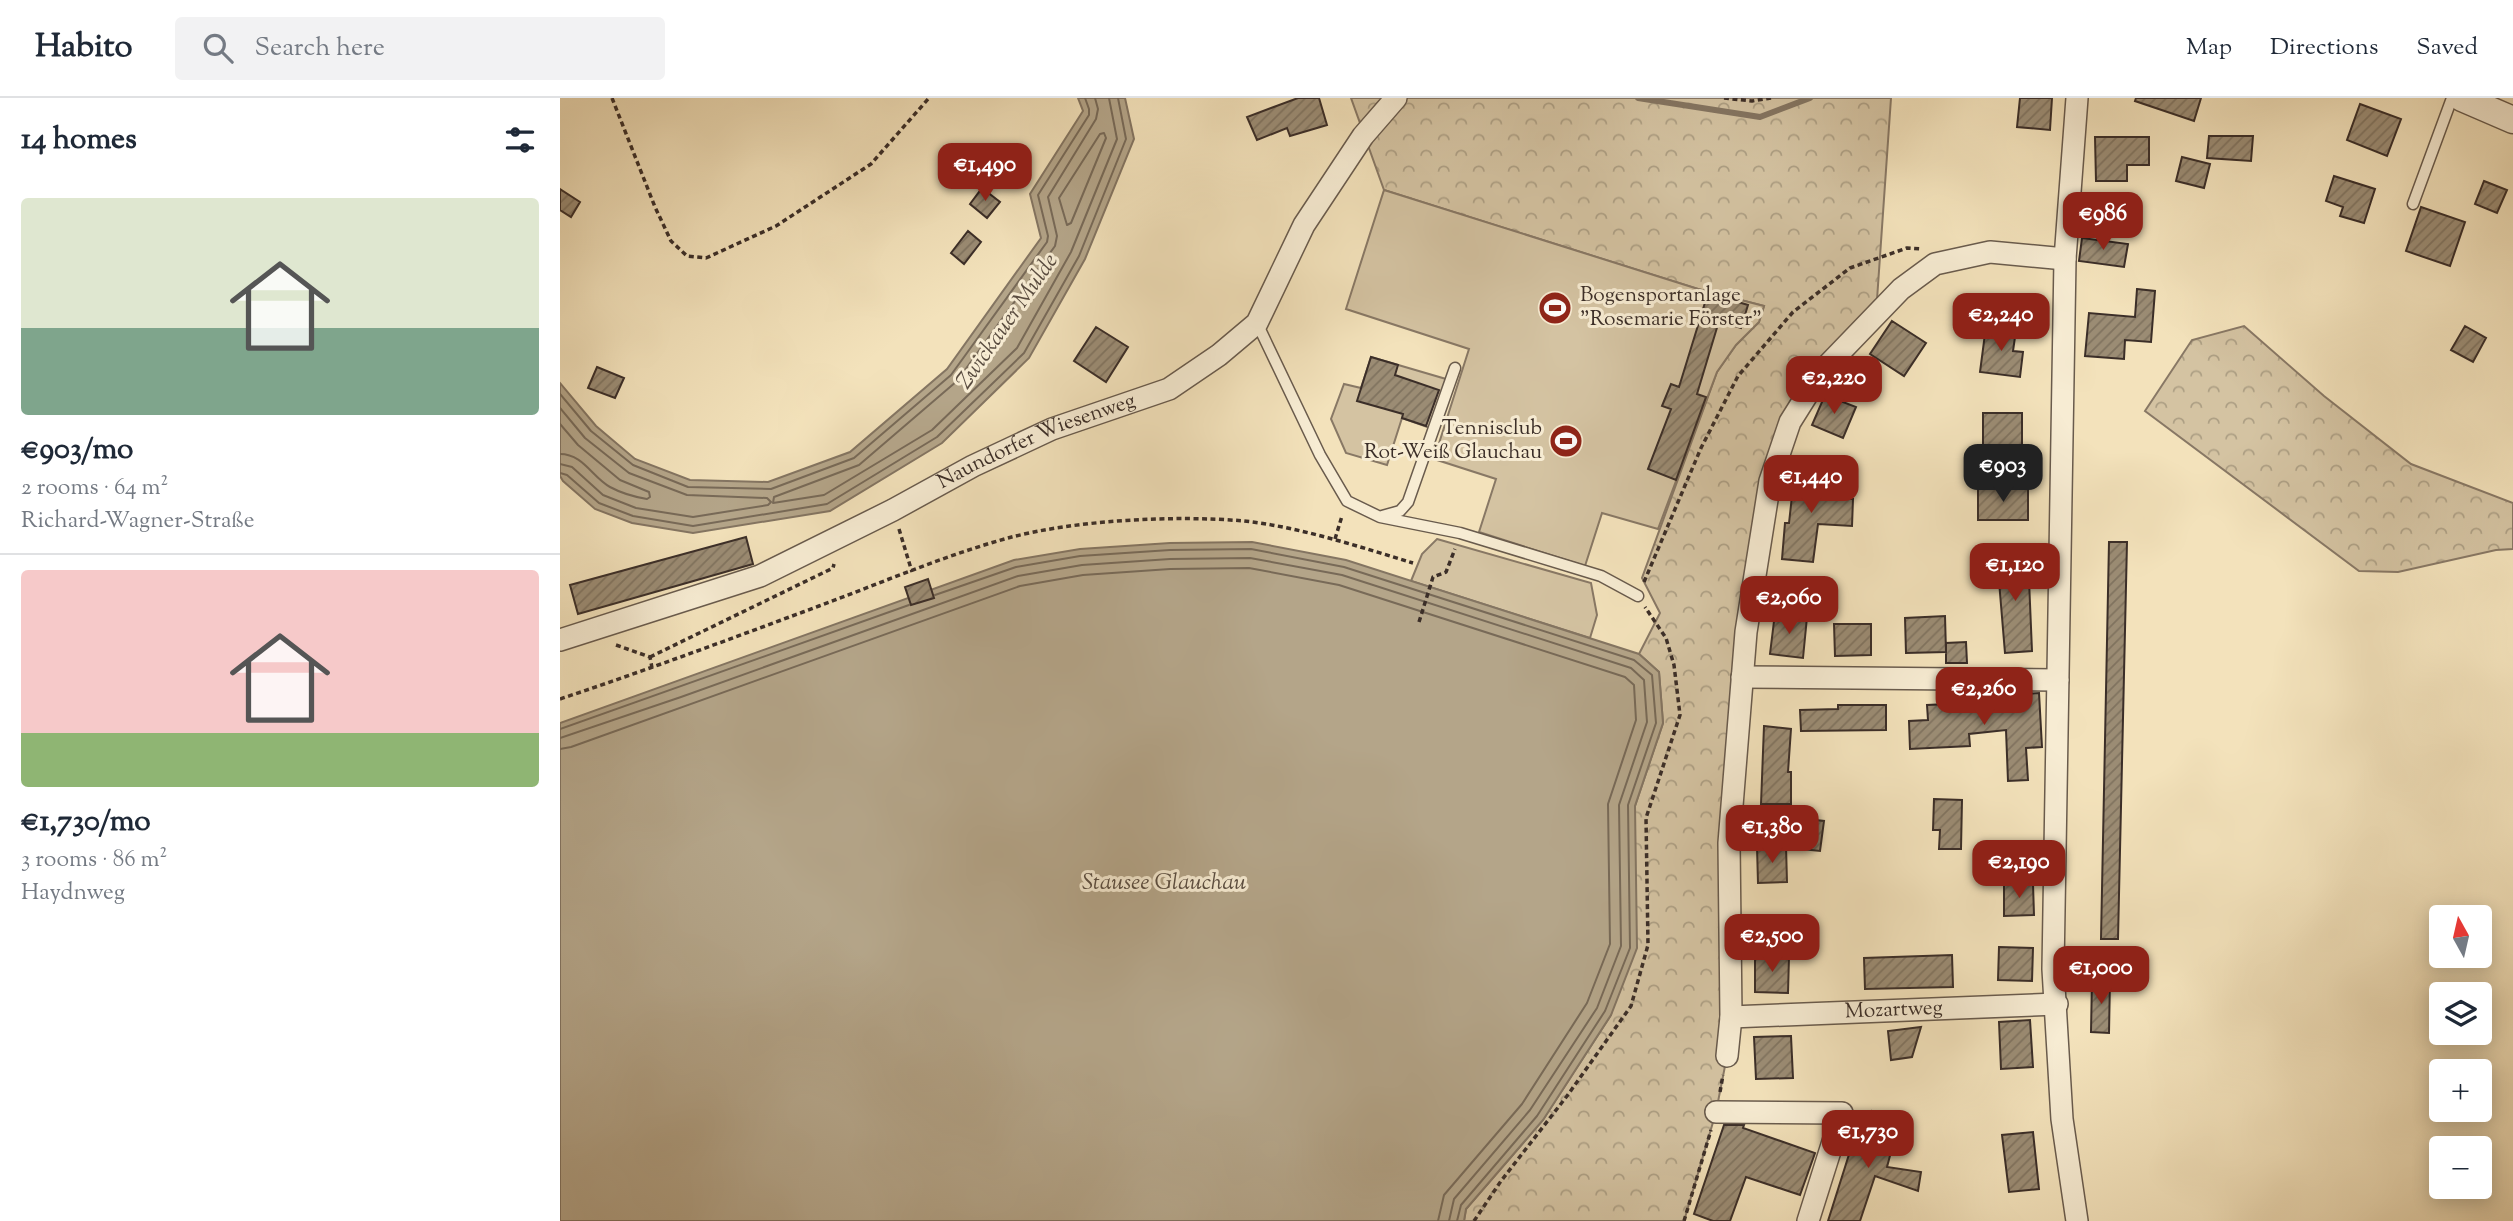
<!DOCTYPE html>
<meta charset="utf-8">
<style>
:root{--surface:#fff;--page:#f2f2f3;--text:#1f2937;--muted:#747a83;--line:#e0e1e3;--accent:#8f2418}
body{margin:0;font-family:"Sorts Mill Goudy",serif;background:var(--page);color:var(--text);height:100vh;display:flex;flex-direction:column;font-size:26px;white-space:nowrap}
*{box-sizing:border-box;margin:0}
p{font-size:23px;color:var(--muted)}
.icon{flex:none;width:38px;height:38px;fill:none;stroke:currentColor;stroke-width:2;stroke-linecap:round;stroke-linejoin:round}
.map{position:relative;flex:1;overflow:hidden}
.sheet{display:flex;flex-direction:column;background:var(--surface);width:560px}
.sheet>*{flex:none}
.needle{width:46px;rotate:352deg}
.buttons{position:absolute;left:1869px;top:807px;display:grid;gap:14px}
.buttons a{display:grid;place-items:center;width:63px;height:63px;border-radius:7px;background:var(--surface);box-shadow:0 4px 18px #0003;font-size:35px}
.price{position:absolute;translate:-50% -60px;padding:0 16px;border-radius:14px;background:var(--accent);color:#fff;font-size:23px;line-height:46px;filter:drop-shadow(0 2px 4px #0008)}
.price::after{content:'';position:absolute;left:50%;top:42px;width:21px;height:16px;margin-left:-10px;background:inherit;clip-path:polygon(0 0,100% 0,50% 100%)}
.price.selected{background:#222;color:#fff}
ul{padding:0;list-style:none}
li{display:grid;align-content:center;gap:14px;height:371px;padding:0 21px}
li+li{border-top:2px solid var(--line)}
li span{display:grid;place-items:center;height:217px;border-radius:7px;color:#555}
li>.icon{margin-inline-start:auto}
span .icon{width:126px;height:126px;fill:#fffc;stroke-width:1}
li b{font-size:30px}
h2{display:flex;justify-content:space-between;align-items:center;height:84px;padding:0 21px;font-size:30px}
header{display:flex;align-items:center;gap:42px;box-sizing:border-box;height:98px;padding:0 35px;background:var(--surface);border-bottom:2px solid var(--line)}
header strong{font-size:33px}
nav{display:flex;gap:38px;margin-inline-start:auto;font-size:24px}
.search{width:490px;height:63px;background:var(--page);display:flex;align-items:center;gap:18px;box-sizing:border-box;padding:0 24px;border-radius:7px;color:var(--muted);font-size:26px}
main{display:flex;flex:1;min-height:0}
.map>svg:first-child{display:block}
.forest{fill:url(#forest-crowns);stroke:#887865;stroke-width:2}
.pitch{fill:#d4c3a2;stroke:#887865;stroke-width:2}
.water{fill:#b4a589;stroke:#847562;stroke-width:2}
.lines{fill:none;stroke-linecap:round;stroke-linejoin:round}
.shore{stroke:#786a58;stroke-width:2}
.stream{stroke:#847562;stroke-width:6}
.building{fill:url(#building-hatch);stroke:#3b2e28;stroke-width:2}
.service-casing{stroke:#695b4d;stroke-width:13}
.minor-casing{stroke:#695b4d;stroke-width:24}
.tertiary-casing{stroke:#695b4d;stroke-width:29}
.path{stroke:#3b2e28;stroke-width:3.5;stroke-dasharray:5 3.5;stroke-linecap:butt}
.service{stroke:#f7ecd3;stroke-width:10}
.minor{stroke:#f7ecd3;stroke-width:21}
.tertiary{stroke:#f7ecd3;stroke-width:26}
.labels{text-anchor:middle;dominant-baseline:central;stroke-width:6;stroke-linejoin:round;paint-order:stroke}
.poi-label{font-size:21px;fill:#3b2e28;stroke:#f7ecd3;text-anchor:start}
.street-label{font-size:21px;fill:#3b2e28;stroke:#f7ecd3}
.water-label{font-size:23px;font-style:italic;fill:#594c40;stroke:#f7ecd3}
</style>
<header>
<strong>Habito</strong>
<div class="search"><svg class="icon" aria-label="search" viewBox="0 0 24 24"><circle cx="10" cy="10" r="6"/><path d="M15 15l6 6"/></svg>Search here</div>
<nav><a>Map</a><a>Directions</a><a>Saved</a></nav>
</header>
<main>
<section class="sheet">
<h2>14 homes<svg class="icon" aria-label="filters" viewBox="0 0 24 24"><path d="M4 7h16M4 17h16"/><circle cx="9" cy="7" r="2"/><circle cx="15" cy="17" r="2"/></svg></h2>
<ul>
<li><span style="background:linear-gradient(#dfe7d0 60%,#7fa58c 0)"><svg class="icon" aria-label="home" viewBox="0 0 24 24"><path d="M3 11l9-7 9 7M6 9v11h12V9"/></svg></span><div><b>€903/mo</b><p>2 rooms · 64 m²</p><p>Richard-Wagner-Straße</p></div></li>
<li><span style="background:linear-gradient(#f6c9c9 75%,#8fb573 0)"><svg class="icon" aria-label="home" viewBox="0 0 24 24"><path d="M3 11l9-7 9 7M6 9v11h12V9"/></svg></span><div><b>€1,730/mo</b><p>3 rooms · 86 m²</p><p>Haydnweg</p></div></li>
</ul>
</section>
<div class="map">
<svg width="1953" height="1123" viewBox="0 0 1953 1123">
<defs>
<pattern id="forest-crowns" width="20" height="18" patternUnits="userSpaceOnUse" patternTransform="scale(1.75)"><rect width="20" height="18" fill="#d4c3a2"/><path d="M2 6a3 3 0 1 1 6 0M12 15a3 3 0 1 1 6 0" fill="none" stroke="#ad9f84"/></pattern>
<pattern id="building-hatch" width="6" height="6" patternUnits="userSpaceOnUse" patternTransform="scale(1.75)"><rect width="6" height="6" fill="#9b8c74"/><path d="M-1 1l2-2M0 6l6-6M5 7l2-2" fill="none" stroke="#80735f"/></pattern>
</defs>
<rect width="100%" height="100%" fill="#f3e2bb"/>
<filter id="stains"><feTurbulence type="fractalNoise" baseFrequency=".00286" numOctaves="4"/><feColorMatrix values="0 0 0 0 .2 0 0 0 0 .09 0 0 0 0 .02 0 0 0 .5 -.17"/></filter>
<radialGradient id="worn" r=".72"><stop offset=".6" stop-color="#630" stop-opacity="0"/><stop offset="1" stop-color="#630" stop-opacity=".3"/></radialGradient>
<!-- forest -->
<path class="forest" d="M 791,0 L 1331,0 L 1316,216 L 1230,324 L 1186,534 L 1167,958 L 1156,1014 L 1124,1123 L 904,1123 L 906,1111 L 983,1022 L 1051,917 L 1075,769 L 1075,708 L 1103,625 L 1099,574 L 1079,556 L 1100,515 L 1082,480 L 1157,274 L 1176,247 L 1199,224 L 1204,208 L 1138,191 L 824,92 Z
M 1684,228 L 1764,298 L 1851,366 L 1953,405 L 1953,451 L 1936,452 L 1838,474 L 1799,473 L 1585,313 L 1632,242 Z"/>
<!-- pitch -->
<path class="pitch" d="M 824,92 L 1138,191 L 1204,208 L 1199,224 L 1176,247 L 1157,274 L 1098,431 L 1042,415 L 1025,468 L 919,434 L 936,381 L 874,361 L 909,251 L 786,211 Z
M 811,259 L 886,281 L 870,330 L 842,320 L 827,367 L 786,355 L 771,321 L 784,286 L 801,290 Z
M 877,441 L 1031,485 L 1037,517 L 1030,540 L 851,483 L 862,456 Z"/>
<!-- water -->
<path class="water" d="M 518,0 L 565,0 L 574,41 L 525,161 L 469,260 L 382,345 L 270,413 L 133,435 L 72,425 L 35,411 L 3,383 L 0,378 L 0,285 L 36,328 L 75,361 L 130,382 L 208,384 L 290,354 L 387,271 L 481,140 L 470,96 L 523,13 Z
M 692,444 L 786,462 L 1079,556 L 1099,574 L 1103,625 L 1075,708 L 1077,850 L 1051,917 L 983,1022 L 906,1111 L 904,1123 L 0,1123 L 0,625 L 454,462 L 520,451 L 610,445 Z"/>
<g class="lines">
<!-- shore -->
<path class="shore" d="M 535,0 L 538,11 L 536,21 L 488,99 L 497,138 L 495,148 L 397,283 L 299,367 L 214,399 L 213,405 L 264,397 L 372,332 L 457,250 L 511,154 L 557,41 L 549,0
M 544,35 L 546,40 L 511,125 L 507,127 L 499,100 L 540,36 Z
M 0,296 L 31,333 L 73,367 L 128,389 L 211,391 L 294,360 L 391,277 L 487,144 L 488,138 L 478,97 L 529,17 L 529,11 L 525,0
M 0,310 L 25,340 L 69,375 L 127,397 L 207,400 L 211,404 L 208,407 L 133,419 L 76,410 L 43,397 L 12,369 L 0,366
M 0,326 L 18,347 L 60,382 L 89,394 L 90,399 L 87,401 C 75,399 61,395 50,389 C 32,379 23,356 0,356
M 0,375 L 7,377 L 39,405 L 73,418 L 133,428 L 267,406 L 377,339 L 464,255 L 519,158 L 566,41 L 558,0
M 375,497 L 456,469 L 520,458 L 610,452 L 691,451 L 784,469 L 1074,562 L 1092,577 L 1096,625 L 1068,707 L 1070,850 L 1045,913 L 977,1018 L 901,1107 L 897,1123
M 0,631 L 349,507
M 0,640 L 121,599 L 458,478 L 522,467 L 610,461 L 690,460 L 782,477 L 1071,570 L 1084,582 L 1087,624 L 1059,707 L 1061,848 L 1037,910 L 970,1012 L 894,1101 L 889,1123
M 0,651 L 11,649 L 460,488 L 523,477 L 610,471 L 689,470 L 779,487 L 1065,579 L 1074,587 L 1076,622 L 1048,706 L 1050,846 L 1027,905 L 962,1006 L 884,1097 L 878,1123"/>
<!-- stream -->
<path class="stream" d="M 1078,0 L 1200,19 L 1250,0"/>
</g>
<!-- building -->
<path class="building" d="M 738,0 L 759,0 L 767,27 L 730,38 L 727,30 L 697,42 L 687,19 Z
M 1460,0 L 1492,0 L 1490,32 L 1457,29 Z
M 1576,0 L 1641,0 L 1634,23 L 1575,3 Z
M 1800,6 L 1841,21 L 1827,58 L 1787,42 Z
M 1649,38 L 1693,38 L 1691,63 L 1647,60 Z
M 1535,39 L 1589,39 L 1589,67 L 1567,67 L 1567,83 L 1536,83 Z
M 1622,59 L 1650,66 L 1644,90 L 1616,83 Z
M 1774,78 L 1815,91 L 1804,125 L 1780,118 L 1783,109 L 1766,103 Z
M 1924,83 L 1947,92 L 1937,115 L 1915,106 Z
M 422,90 L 440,104 L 427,120 L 410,106 Z
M 0,91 L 20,104 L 11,119 L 0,112 Z
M 1861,109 L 1905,124 L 1890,168 L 1846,153 Z
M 408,133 L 421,144 L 404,166 L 391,155 Z
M 1522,140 L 1568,146 L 1564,169 L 1519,163 Z
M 1577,191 L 1595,193 L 1591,244 L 1565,242 L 1564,261 L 1525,258 L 1529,215 L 1575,219 Z
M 1148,195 L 1188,207 L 1181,230 L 1159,223 L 1137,296 L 1146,299 L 1116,382 L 1088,371 L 1111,311 L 1102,308 L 1111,286 L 1119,289 Z
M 1332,223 L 1366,245 L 1344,278 L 1310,256 Z
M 1426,228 L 1456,232 L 1453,253 L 1463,254 L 1460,279 L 1420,274 Z
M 1905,228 L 1926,240 L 1913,264 L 1891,252 Z
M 536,229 L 568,249 L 546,284 L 514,263 Z
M 811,259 L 838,267 L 835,277 L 879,292 L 866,328 L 842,320 L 843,316 L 797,303 Z
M 37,269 L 64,280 L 55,300 L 28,290 Z
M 1265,297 L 1296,309 L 1283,340 L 1252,327 Z
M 1423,315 L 1462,315 L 1462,353 L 1423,354 Z
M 1235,371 L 1263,374 L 1261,399 L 1293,401 L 1292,428 L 1258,426 L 1253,464 L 1222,461 L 1225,425 L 1229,425 Z
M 1468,389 L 1468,422 L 1418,422 L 1418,390 Z
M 186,439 L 193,466 L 18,516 L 10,487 Z
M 1549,444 L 1567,444 L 1558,841 L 1541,841 Z
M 1468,458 L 1472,553 L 1445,555 L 1437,459 Z
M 368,481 L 374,500 L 351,507 L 345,489 Z
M 1215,515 L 1247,519 L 1243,560 L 1210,556 Z
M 1385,518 L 1386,554 L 1346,555 L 1345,520 Z
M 1274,526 L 1311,526 L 1311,557 L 1275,558 Z
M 1406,544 L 1407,565 L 1386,565 L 1386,545 Z
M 1479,595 L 1482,649 L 1466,650 L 1468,682 L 1448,683 L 1446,632 L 1409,636 L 1410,648 L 1350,651 L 1349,623 L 1368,622 L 1367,607 L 1432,604 L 1432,598 Z
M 1278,607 L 1326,607 L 1326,632 L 1241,633 L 1240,612 L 1278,611 Z
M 1204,628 L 1231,631 L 1228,674 L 1231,674 L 1231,706 L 1201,706 Z
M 1374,701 L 1402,702 L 1401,751 L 1379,751 L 1380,732 L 1373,732 Z
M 1246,721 L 1264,723 L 1260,753 L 1242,751 Z
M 1226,748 L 1227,784 L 1198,785 L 1197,749 Z
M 1473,786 L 1474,817 L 1444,818 L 1444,787 Z
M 1439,849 L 1473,850 L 1472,883 L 1438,882 Z
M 1392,857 L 1393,889 L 1305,891 L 1304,860 Z
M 1195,858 L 1229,859 L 1228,895 L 1195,894 Z
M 1532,881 L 1550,881 L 1549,935 L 1531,934 Z
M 1470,922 L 1473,969 L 1441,971 L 1439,924 Z
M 1361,929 L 1352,959 L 1331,962 L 1328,933 Z
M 1231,938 L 1233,980 L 1196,981 L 1194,939 Z
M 1312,1013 L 1334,1019 L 1324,1052 L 1331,1054 L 1327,1069 L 1361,1074 L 1358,1093 L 1315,1078 L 1300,1123 L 1268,1123 L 1298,1028 L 1307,1030 Z
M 1164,1027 L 1184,1027 L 1183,1030 L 1255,1055 L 1240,1097 L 1186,1079 L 1170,1123 L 1153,1123 L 1134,1116 Z
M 1473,1034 L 1479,1091 L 1449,1094 L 1442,1037 Z"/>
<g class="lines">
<defs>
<path id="service" d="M 1853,106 L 1892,0
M 697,225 L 760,357 L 787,403 L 820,419 L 900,435 L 1041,478 L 1078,498
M 822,418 L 840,413 L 848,404 L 895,270"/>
<g id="minor">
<path id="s1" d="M 0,542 L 200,478 L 333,412 L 413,368 L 492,331 L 609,291 L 659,257 L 697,225 L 744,127 L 803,38 L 836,0"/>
<path d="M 1182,579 L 1498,582"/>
<path id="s2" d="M 1171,919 L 1497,906"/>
<path d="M 1167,958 L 1171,919 L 1169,745 L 1186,534 L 1210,383 L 1230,324 L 1262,273 L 1341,191 L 1375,166 L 1430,154 L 1505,161"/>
<path d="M 1156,1014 L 1282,1015 L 1248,1123"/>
<path d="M 1517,1123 L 1502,1021 L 1493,871 L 1505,161 L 1517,0"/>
</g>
<path id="tertiary" d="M 1902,0 L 1953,22"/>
</defs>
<!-- service casing -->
<use href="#service" class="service-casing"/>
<!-- minor casing -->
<use href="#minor" class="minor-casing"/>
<!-- tertiary casing -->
<use href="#tertiary" class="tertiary-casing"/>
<!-- path -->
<path class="path" d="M 52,0 L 95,109 L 111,143 L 127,158 L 146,160 L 216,128 L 311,66 L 369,0
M 1164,0 L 1192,3 L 1211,0
M 339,431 L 352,474
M 775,441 L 782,418
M 1084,484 L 1141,350 L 1178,278 L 1233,214 L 1290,170 L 1347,150 L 1361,151
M 859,524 L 873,479 L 886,474 L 895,451
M 56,547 L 90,559 L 92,570
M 90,559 L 273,470 L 274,466
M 0,601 C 87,572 173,540 259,508 C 321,485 383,458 448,440 C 515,422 615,417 684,423 C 740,429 800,449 853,465
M 1160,994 L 1163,977
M 914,1123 L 941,1083 L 1007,998 L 1071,908 L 1088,847 L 1086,720 L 1120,617 L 1114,567 L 1106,540 L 1085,509
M 1124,1123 L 1151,1032"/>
<!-- service -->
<use href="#service" class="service"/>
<!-- minor -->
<use href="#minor" class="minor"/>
<!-- tertiary -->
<use href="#tertiary" class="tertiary"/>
</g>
<!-- icons -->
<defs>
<symbol id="stadium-disc" viewBox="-11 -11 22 22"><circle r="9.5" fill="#8f2418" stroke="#f7ecd3"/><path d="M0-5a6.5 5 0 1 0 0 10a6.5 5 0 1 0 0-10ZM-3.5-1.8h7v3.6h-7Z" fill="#fff"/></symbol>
</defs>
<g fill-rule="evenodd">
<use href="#stadium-disc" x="976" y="191" width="38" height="38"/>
<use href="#stadium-disc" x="987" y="324" width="38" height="38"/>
</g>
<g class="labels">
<!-- poi labels -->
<g class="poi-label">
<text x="1020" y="198">Bogensportanlage<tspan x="1020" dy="24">"Rosemarie Förster"</tspan></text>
<text x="982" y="331" text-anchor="end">Tennisclub<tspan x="982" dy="24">Rot-Weiß Glauchau</tspan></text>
</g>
<!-- street labels -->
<g class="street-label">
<text stroke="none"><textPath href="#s1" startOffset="518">Naundorfer Wiesenweg</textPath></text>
<text stroke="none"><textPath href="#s2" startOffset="163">Mozartweg</textPath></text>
</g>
<!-- water labels -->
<g class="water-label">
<text transform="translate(448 224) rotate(-55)">Zwickauer Mulde</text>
<text x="604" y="785">Stausee Glauchau</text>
</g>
</g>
<rect width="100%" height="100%" filter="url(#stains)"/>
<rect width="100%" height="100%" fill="url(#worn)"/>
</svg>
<div class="buttons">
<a><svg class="needle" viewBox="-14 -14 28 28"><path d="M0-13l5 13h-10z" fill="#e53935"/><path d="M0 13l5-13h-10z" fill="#747a83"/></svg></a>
<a><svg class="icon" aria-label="layers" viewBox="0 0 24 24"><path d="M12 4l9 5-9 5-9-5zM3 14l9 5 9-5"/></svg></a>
<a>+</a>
<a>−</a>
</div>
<b class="price" style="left:425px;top:105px">€1,490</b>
<b class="price" style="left:1543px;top:154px">€986</b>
<b class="price" style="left:1441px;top:255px">€2,240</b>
<b class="price" style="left:1274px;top:318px">€2,220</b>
<b class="price selected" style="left:1443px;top:406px">€903</b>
<b class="price" style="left:1251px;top:417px">€1,440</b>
<b class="price" style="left:1455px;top:505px">€1,120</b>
<b class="price" style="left:1229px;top:538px">€2,060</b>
<b class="price" style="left:1424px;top:629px">€2,260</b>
<b class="price" style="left:1212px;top:767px">€1,380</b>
<b class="price" style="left:1459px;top:802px">€2,190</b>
<b class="price" style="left:1212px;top:876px">€2,500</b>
<b class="price" style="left:1541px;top:908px">€1,000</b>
<b class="price" style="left:1308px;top:1072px">€1,730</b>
</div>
</main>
